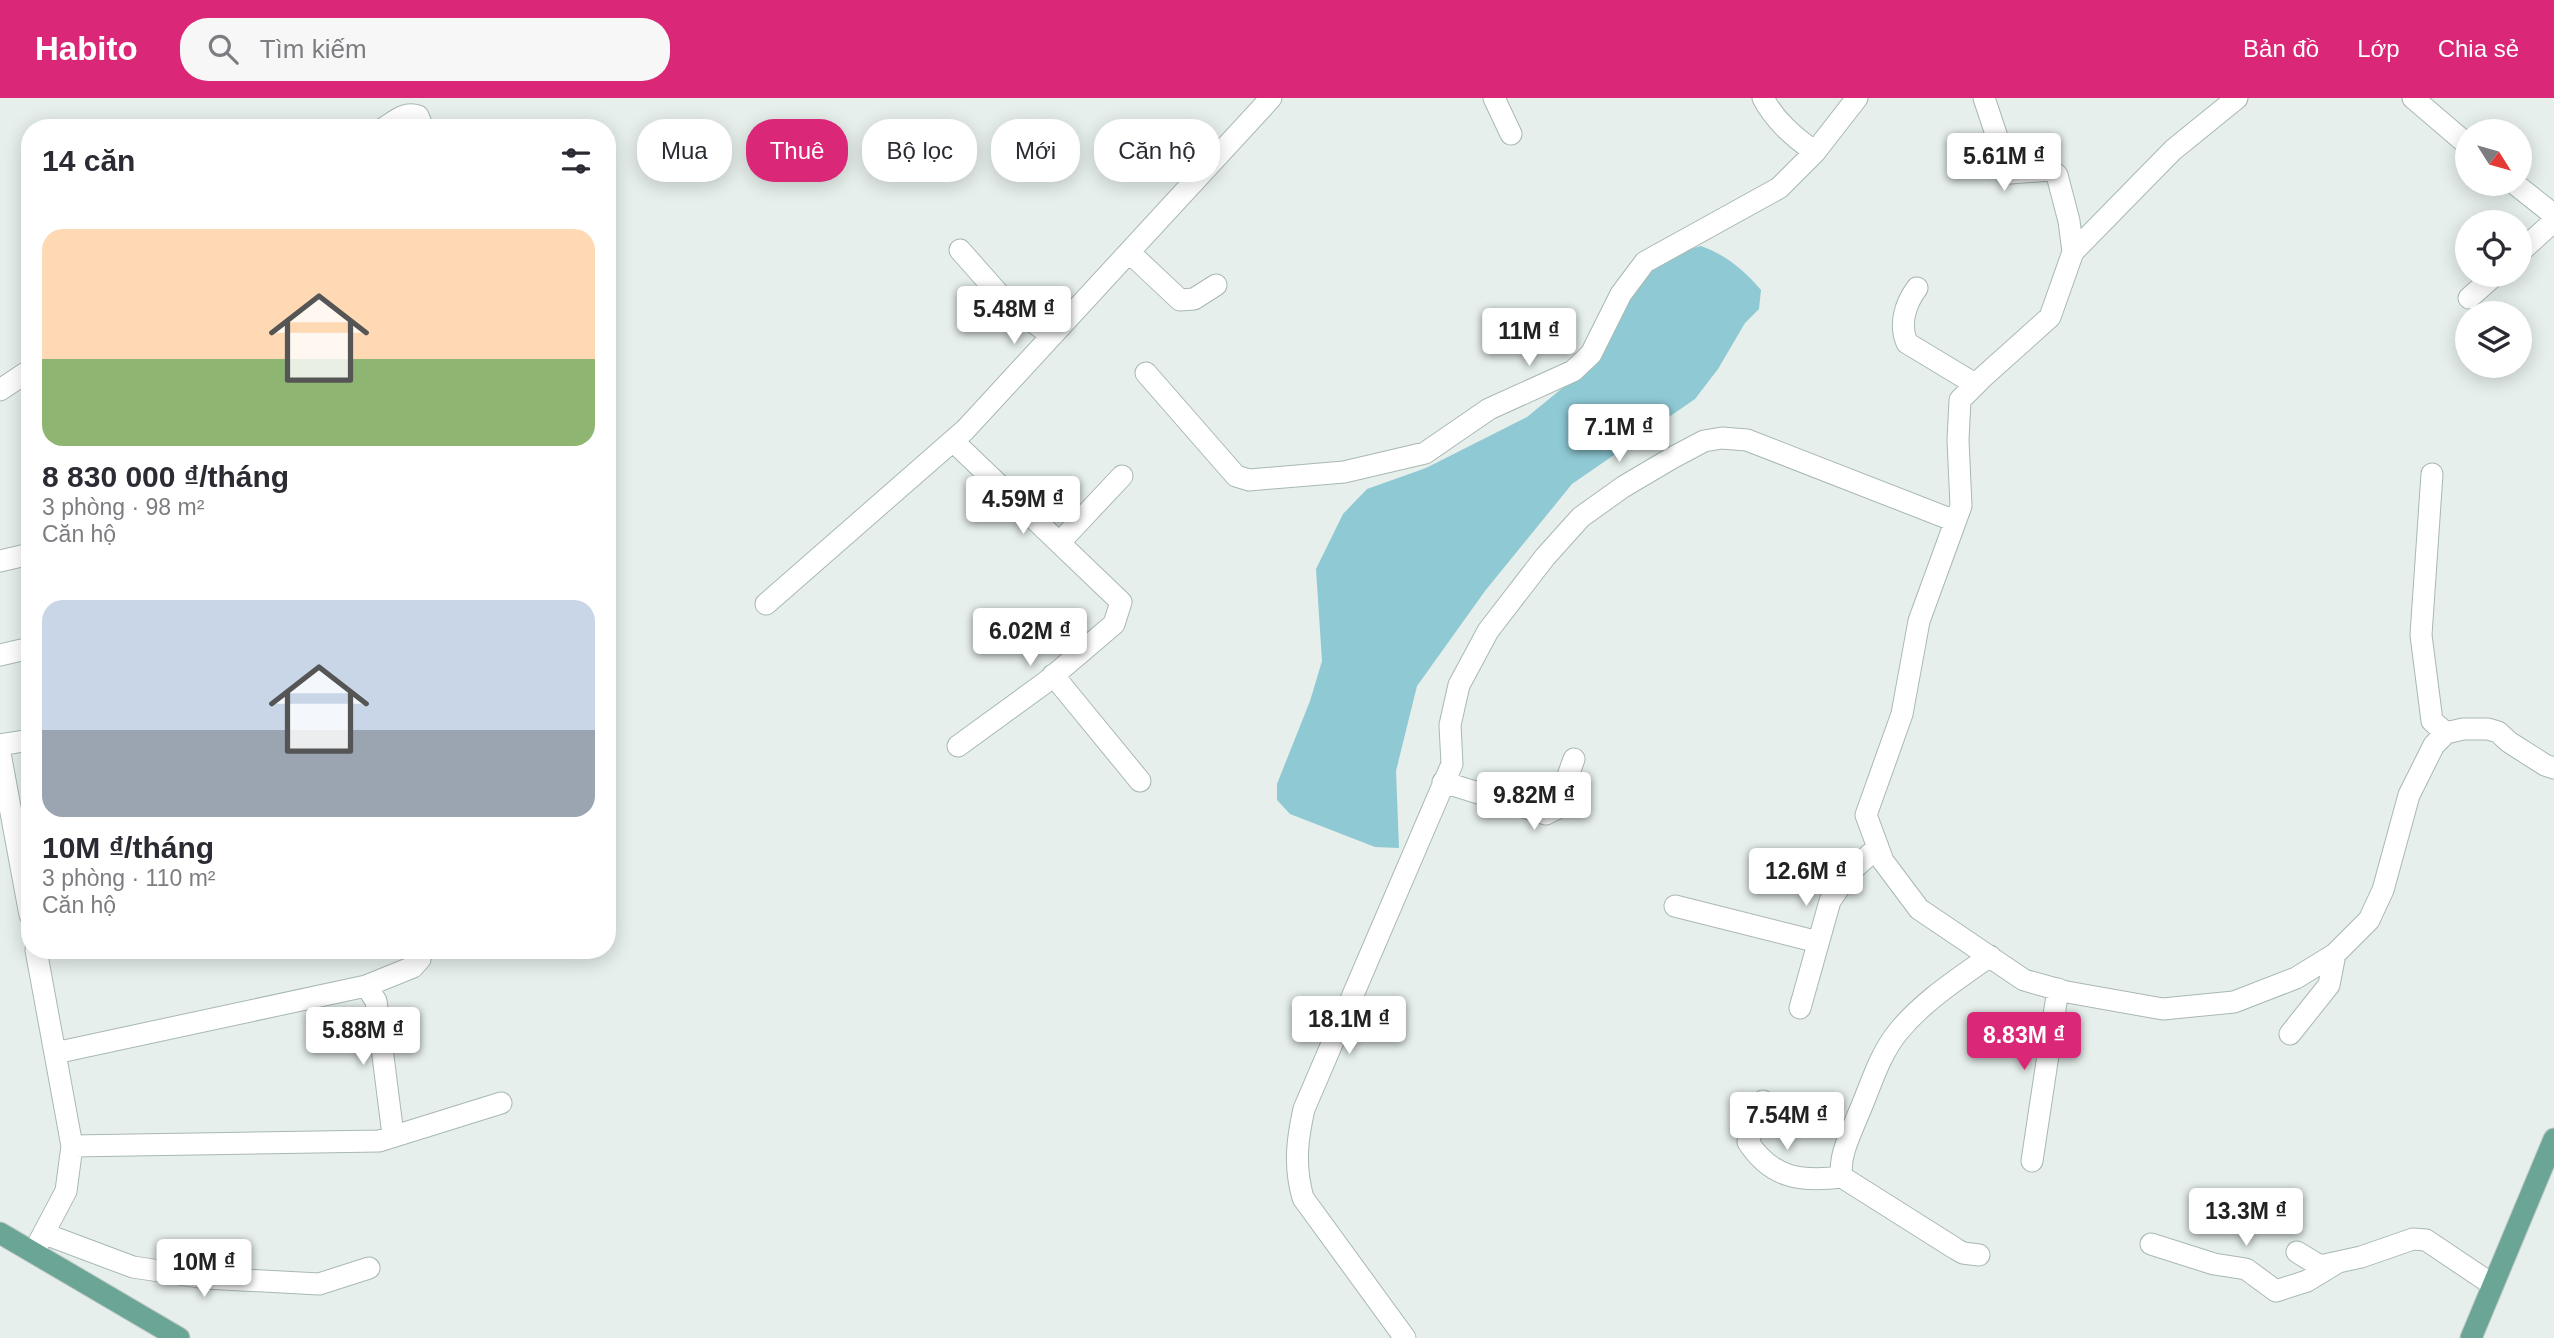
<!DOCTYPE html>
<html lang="vi">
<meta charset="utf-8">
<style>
:root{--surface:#fff;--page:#f7f7f7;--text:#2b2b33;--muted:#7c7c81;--accent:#db2777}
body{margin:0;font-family:Arial,sans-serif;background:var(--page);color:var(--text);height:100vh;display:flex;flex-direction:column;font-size:26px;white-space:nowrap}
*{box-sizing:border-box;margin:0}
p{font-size:23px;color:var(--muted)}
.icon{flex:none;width:38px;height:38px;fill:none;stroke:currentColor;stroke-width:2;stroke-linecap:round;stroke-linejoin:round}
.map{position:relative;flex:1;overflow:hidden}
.panel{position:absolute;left:21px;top:21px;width:595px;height:840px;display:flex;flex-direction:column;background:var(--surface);border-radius:28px;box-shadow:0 4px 18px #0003}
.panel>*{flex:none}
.guide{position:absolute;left:637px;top:21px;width:665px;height:63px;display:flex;gap:14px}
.needle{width:46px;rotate:127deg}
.controls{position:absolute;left:2455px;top:21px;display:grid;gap:14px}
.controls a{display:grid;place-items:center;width:77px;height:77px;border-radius:50%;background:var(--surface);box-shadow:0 4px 18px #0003;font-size:35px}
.price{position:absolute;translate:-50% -60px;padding:0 16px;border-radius:7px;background:#fff;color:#222;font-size:23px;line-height:46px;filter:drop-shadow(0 2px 4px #0008)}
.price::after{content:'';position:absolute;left:50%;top:42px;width:21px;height:16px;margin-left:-10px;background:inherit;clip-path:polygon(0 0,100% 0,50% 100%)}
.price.current{background:var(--accent);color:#fff}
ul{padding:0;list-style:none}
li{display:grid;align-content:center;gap:14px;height:371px;padding:0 21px}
li span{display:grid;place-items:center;height:217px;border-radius:21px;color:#555}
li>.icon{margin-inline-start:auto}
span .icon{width:126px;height:126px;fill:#fffc;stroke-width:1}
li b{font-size:30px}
h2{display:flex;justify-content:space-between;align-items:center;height:84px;padding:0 21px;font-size:30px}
.chip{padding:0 24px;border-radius:28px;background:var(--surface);box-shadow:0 4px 18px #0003;font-size:24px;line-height:63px}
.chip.current{background:var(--accent);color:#fff}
header{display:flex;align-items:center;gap:42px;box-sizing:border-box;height:98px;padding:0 35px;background:var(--accent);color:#fff}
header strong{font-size:33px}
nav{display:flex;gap:38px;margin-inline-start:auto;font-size:24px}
.search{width:490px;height:63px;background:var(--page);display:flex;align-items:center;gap:18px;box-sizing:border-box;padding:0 24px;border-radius:28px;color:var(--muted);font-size:26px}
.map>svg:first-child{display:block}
.water{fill:#8ec9d4}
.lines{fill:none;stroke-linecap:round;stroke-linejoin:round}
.minor-casing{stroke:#a8b8b2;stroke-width:23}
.major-casing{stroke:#c2cac8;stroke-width:23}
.minor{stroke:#fff;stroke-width:21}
.major{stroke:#6aa596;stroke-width:21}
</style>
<header>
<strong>Habito</strong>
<div class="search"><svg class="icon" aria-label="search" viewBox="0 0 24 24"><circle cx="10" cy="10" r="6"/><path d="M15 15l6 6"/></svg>Tìm kiếm</div>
<nav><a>Bản đồ</a><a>Lớp</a><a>Chia sẻ</a></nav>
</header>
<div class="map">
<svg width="2554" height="1240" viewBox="0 0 2554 1240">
<rect width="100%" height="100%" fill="#e6efeb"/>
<!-- water -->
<path class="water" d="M 1701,148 C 1726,157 1744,172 1761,192 L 1759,211 L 1745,225 L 1718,271 L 1695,301 L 1572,386 L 1485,493 L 1417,588 L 1396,673 L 1399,750 L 1375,749 L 1290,716 L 1277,702 L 1277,686 L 1310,603 L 1322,563 L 1316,471 L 1343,416 L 1367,391 L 1426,370 L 1527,319 L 1592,266 L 1617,217 L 1651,172 L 1676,155 Z"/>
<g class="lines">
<defs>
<path id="minor" d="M 1494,0 L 1511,36
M 1763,0 C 1775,23 1794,39 1815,54
M 1984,0 L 2000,48 L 2001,66 L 2010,75 L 2051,72 L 2057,77 L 2069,123 L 2073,154
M 2237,0 L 2173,52 L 2073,154 L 2050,219 L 1982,280 L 1960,302 L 1958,342 L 1961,408 L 1919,523 L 1902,616 L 1866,717 L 1883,763 L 1919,811 L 2024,882 L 2067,894 L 2163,911 L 2234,904 L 2296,880 L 2335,856 L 2369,822 L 2383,792 L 2409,697 L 2434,647 L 2446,635 L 2463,631 L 2488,631 L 2498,634 L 2509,644 L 2545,667 L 2554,670
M 2413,0 L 2468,47
M 384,30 C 395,23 405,13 418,18 L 423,30
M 2515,86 L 2554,117
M 960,152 L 1005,203 L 1052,238
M 1129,154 L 1180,202 L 1194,201 L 1216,187
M 2520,154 L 2554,123
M 1917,190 C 1905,206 1899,227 1907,245 L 1975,286
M 2469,200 L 2495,177
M 1146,275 L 1236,378 L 1249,382 L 1344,374 L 1425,355 L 1489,311 L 1573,273 L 1591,256 L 1621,196 L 1645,164 L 1779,90 L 1815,54 L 1857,0
M 0,292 L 30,272
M 953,343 L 1121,504 L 1114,526 L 1046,584 L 958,648
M 2432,376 L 2421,537 L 2432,623 L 2446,635
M 1060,444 L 1122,378
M 0,463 L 30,456
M 766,506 L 965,332 L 1271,0
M 0,557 L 30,550
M 1053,577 L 1140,683
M 0,647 L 30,642
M 0,655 L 30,817
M 1443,684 L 1546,716 L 1556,711 L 1574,661
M 1675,808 L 1818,844
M 36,852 L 72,1048 L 66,1093 L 38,1146
M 366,888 L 376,903 L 393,1037
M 1800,910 L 1830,803 L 1850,774 L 1878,749
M 2290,936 L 2329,887 L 2335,856
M 55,955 L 366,888 L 413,869 L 420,861 L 415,852
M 1763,1003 L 1748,1044 C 1772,1081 1802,1084 1842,1079
M 72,1048 L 379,1043 L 501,1005
M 2032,1063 L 2058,891
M 45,1136 L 133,1169 L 206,1180 L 319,1186 L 369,1170
M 2151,1146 L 2214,1166 L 2246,1171 L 2276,1193 L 2307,1183 L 2335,1166
M 2297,1154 L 2320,1168 L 2361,1159 L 2413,1141 L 2426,1142 L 2493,1187
M 1979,1157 L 1963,1155 L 1956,1151 L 1842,1079 C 1838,1059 1851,1035 1858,1017 C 1870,990 1879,957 1898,934 C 1923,903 1958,881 1990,858
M 1405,1240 L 1303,1100 C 1294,1068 1297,1042 1304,1011 L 1452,666 L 1450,627 L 1459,587 L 1488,533 L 1545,459 L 1581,419 L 1623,389 L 1672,360 L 1704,343 L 1722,340 L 1747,342 L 1955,423"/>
<path id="major" d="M 0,1135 L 179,1240
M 2471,1240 L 2554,1041"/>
</defs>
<!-- minor casing -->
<use href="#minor" class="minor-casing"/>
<!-- major casing -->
<use href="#major" class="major-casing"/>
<!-- minor -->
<use href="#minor" class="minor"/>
<!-- major -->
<use href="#major" class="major"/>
</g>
</svg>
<div class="controls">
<a><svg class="needle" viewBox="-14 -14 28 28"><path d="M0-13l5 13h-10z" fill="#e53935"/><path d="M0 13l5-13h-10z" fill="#7c7c81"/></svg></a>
<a><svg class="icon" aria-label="locate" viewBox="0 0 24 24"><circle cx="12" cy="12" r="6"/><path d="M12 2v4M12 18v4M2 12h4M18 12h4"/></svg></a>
<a><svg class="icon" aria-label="layers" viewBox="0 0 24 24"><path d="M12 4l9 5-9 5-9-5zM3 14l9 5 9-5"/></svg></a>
</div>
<b class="price" style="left:2004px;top:95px">5.61M ₫</b>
<b class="price" style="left:1014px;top:248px">5.48M ₫</b>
<b class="price" style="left:1529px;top:270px">11M ₫</b>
<b class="price" style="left:1619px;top:366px">7.1M ₫</b>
<b class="price" style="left:1023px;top:438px">4.59M ₫</b>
<b class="price" style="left:1030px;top:570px">6.02M ₫</b>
<b class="price" style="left:1534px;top:734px">9.82M ₫</b>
<b class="price" style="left:1806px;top:810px">12.6M ₫</b>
<b class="price" style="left:1349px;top:958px">18.1M ₫</b>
<b class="price" style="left:363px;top:969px">5.88M ₫</b>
<b class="price current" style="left:2024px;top:974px">8.83M ₫</b>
<b class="price" style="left:1787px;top:1054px">7.54M ₫</b>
<b class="price" style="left:2246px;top:1150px">13.3M ₫</b>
<b class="price" style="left:204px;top:1201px">10M ₫</b>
<div class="guide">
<a class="chip">Mua</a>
<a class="chip current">Thuê</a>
<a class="chip">Bộ lọc</a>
<a class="chip">Mới</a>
<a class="chip">Căn hộ</a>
</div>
<section class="panel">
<h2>14 căn<svg class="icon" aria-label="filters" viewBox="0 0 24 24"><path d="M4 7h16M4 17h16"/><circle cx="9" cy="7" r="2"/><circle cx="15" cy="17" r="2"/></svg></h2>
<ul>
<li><span style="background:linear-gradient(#ffd9b3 60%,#8fb573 0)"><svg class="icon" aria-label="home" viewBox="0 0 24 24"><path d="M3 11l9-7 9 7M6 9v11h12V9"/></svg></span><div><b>8 830 000 ₫/tháng</b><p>3 phòng · 98 m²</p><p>Căn hộ</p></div></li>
<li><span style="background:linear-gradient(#c9d6e8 60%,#9aa5b1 0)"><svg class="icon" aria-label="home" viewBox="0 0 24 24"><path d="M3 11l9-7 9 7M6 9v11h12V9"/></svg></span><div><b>10M ₫/tháng</b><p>3 phòng · 110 m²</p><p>Căn hộ</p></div></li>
</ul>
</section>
</div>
